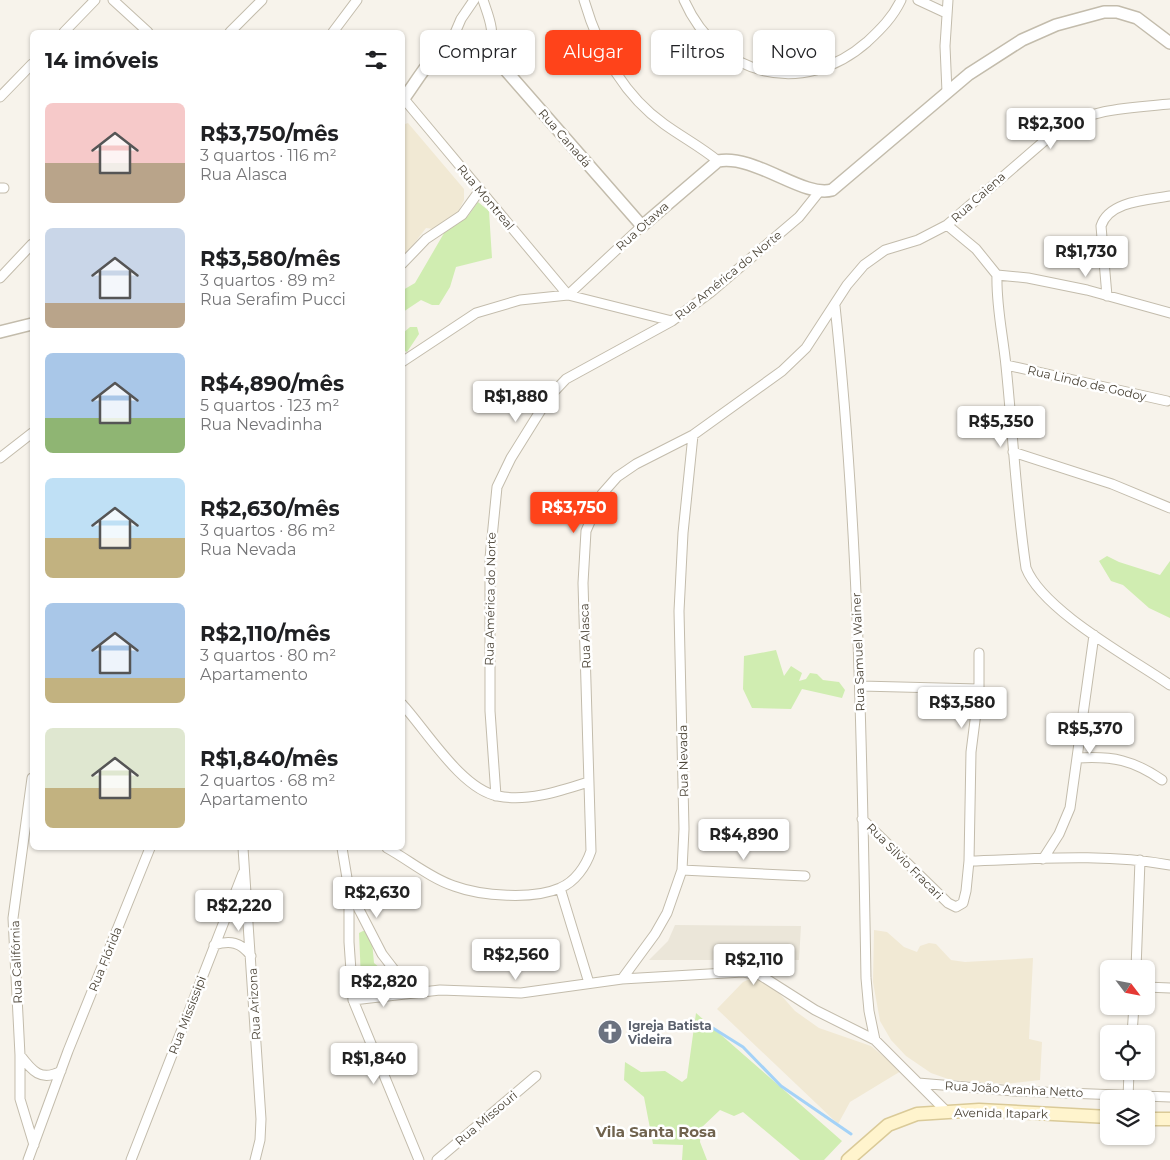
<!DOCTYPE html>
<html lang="pt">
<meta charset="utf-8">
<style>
:root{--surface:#fff;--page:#f6f6f6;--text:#202124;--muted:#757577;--accent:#ff431a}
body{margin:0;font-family:Montserrat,sans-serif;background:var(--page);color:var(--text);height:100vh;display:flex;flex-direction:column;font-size:19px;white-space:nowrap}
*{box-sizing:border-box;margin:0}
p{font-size:16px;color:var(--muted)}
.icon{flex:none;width:28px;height:28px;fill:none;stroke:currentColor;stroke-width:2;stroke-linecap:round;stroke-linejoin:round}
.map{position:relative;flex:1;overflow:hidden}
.sheet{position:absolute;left:30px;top:30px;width:375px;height:820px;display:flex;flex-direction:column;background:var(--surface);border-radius:8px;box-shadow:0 1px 4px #0004}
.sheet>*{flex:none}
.banner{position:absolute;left:420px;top:30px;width:475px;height:45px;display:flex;gap:10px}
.needle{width:32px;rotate:122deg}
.tools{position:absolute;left:1100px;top:960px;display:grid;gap:10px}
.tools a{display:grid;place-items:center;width:55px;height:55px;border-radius:8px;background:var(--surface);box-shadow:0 1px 4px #0004;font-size:25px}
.price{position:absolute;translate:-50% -42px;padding:0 11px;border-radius:5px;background:#fff;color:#222;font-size:16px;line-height:32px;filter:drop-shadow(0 1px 2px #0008)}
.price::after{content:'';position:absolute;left:50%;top:30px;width:15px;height:11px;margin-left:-8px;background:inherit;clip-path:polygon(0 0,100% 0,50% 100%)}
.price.on{background:var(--accent);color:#fff}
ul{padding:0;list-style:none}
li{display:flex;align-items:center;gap:15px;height:125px;padding:0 15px}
li span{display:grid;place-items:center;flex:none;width:140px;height:100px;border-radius:8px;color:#555}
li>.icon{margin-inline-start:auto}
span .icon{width:60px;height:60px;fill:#fffc;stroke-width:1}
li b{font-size:21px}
h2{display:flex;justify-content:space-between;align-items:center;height:60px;padding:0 15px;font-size:21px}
.chip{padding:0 18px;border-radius:8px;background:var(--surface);box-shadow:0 1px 4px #0004;font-size:18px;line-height:45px}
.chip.on{background:var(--accent);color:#fff}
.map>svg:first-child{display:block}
.residential{fill:#ebe6d9}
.education{fill:#f1e9d4}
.green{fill:#d0edb1}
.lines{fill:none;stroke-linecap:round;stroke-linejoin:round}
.stream{stroke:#a4d2f7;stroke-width:3}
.minor-casing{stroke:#c3bcac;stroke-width:11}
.tertiary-casing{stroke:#c3bcac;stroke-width:14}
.secondary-casing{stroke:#daca98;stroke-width:15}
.minor{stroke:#fff;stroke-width:9}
.tertiary{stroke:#fff;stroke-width:11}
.secondary{stroke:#fff4cd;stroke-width:12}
.labels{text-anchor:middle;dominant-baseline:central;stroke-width:5;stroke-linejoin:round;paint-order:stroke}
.street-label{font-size:12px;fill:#4c4538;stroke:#fff}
.worship-label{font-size:12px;font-weight:bold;fill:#5b616d;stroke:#fff;text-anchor:start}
.quarter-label{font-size:15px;font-weight:bold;fill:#70634e;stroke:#fff}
</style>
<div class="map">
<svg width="1170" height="1160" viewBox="0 0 1170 1160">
<rect width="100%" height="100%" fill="#f7f3eb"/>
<!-- residential -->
<path class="residential" d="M 675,925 L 801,926 L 799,960 L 649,960 L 668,941 Z"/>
<!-- education -->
<path class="education" d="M 408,123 L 464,189 L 464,200 L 458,212 L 446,221 L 434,229 L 426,228 L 403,258 L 402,125 Z
M 874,930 L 887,932 L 904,947 L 917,952 L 920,946 L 929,943 L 936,944 L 951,960 L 965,962 L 1033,958 L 1029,1039 L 1042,1042 L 1040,1080 L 1006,1084 L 951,1080 L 931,1073 L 906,1056 L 891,1040 L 880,1021 L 873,982 Z
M 752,978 L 765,983 L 780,994 L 795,1011 L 819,1028 L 871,1046 L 901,1071 L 850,1102 L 838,1124 L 717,1009 L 743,982 Z"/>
<!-- green -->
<path class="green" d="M 478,202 L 489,211 L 492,258 L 456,267 L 450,287 L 439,305 L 432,305 L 421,300 L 403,312 L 403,290 L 415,283 L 447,228 L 468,216 Z
M 410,327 L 417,327 L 419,334 L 407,352 L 403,350 L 403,333 Z
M 1107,556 L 1119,562 L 1160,575 L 1170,561 L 1170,618 L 1149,608 L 1123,585 L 1111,581 L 1099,561 Z
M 776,650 L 784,676 L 791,666 L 802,673 L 799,681 L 806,679 L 810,673 L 817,674 L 823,680 L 839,682 L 845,690 L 842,698 L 802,689 L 791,709 L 752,708 L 743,689 L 744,656 Z
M 363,931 L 368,931 L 372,941 L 374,963 L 400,985 L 372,989 L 364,986 L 361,979 L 359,933 Z
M 696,1013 L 842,1141 L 824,1160 L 800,1160 L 743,1112 L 734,1116 L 720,1110 L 701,1128 L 700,1142 L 707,1160 L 682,1160 L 683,1145 L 653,1144 L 644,1097 L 624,1080 L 625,1062 L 641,1072 L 665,1071 L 682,1082 L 687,1078 Z"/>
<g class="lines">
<!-- stream -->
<path class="stream" d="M 708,1025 L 743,1047 L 781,1086 L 851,1134"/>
<defs>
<path id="minor" d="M 113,0 L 148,32
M 483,0 C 489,18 496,32 488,50
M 584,0 C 598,48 622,94 664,124 C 682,137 701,147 718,161
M 684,0 C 718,77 803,98 867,42 C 881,29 893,17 901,0
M 918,0 L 946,13
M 64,32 L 95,0
M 230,32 L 262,0
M 333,32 L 357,0
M 452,40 L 461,19 L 474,0
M 947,92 L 945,46 L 948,0
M 0,97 L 32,64
M 404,99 L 568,295 L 642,226
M 0,188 L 4,188
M 947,225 L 976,249 L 997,275 C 996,306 1003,335 1006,366 C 1013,434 1016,501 1026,568 C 1043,611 1131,658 1170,685
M 402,264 L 426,239 L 462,215 L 480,190
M 997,275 L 1028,278 L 1087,290 L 1170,313
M 0,278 L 32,244
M 1107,296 L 1101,226 C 1109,201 1147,200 1170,196
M 835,306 C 859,529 862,753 866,978 L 869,1011 L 875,1040 L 947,1112
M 402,362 L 476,313 L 520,300 L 568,295 L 672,321
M 1006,365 L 1167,401
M 1013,452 L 1112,484 L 1170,508
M 0,458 L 32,433
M 861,686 L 979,689 L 971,752 L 969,861 L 966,891 L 963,903 L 956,907 L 948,903 L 862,819
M 979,689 L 979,653
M 402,704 C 426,730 462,790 498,796 C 527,802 560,791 588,782
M 1078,758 C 1113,756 1133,760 1162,780
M 32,778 L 13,918 L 20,1055 L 20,1099 L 34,1145
M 496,796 L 490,711 L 490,558 L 497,487 L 511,458 L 549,397 L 566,379 L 672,321 L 711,292 L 799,217 L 819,192
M 243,848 L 261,1119 L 260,1140 L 255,1160
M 342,848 L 349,890 L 382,954 L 412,993
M 387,848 C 409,860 430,878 454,886 C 481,896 533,900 560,888 C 575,882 586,866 591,851 L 583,583 L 586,531 L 602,494 L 617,477 L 636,464 L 693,435 L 782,371 L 806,348 L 847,285 L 864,265 L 885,250 L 918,240 L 947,225 L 1057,130 C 1094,108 1128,108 1170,104
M 1043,859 L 1059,834 L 1070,808 L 1094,635
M 969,861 C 1036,859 1103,853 1170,865
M 682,870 L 805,876
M 560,888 L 589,983
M 349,890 L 349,942 L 353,1000 L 419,1160
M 214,945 C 230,940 241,942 251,956
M 1136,969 L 1140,860
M 622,979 L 655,934 L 667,913 L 682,870 L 684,829 L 679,611 L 683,533 L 693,435
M 1146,987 L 1170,988
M 353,1000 L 440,990 L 521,993 L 622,979 L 743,972 L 760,975 L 815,1010 L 875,1040
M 1132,1034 L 1134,1006
M 20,1055 C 32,1071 41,1082 61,1071
M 918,1083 L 1014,1091 L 1170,1097
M 1128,1099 L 1129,1071
M 28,1160 L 68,1051 L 150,848
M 131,1160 L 243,873
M 437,1160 L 536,1076"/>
<path id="tertiary" d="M 402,101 C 413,87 436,47 452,41 C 465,35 478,42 488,50 L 642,226 L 718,161 C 755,154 803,198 832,190 L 969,74 L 1022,40 L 1056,25 L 1104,12 L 1117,12 L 1137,18 L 1170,43
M 0,332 L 32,324"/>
<path id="secondary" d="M 1146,1119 L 1170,1119
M 848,1160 L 888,1125 L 917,1114 L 979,1110 L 1109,1117"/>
</defs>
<!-- minor casing -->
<use href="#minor" class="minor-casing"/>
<!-- tertiary casing -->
<use href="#tertiary" class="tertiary-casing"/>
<!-- secondary casing -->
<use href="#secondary" class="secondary-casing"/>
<!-- minor -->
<use href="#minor" class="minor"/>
<!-- tertiary -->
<use href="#tertiary" class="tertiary"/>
<!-- secondary -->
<use href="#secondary" class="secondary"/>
</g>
<!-- icons -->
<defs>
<symbol id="church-disc" viewBox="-11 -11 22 22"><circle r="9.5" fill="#6b7280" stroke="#fff"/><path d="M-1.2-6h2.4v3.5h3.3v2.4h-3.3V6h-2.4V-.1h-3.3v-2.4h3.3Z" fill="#fff"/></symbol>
</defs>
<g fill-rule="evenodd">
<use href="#church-disc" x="596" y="1018" width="28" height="28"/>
</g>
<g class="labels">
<!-- street labels -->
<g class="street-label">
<text transform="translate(565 138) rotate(49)">Rua Canadá</text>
<text transform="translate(486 197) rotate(50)">Rua Montreal</text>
<text transform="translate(978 197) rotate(-42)">Rua Caiena</text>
<text transform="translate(642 226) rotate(-42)">Rua Otawa</text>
<text transform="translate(728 275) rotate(-39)">Rua América do Norte</text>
<text transform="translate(1087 383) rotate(13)">Rua Lindo de Godoy</text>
<text transform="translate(490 599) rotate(-89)">Rua América do Norte</text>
<text transform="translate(585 636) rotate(-92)">Rua Alasca</text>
<text transform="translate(858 652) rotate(-92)">Rua Samuel Wainer</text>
<text transform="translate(683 761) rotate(-91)">Rua Nevada</text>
<text transform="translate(905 861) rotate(45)">Rua Silvio Fracari</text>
<text transform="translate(105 959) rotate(-68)">Rua Flórida</text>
<text transform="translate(16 962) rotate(-92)">Rua Califórnia</text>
<text transform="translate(254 1004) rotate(-93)">Rua Arizona</text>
<text transform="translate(187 1015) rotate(-69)">Rua Mississipi</text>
<text transform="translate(1014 1089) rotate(3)">Rua João Aranha Netto</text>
<text transform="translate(1001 1113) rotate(1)">Avenida Itapark</text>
<text transform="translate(486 1118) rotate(-40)">Rua Missouri</text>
</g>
<!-- worship labels -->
<g class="worship-label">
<text x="628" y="1025">Igreja Batista<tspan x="628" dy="14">Videira</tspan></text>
</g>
<!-- quarter labels -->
<g class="quarter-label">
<text x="656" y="1131">Vila Santa Rosa</text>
</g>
</g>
</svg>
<div class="tools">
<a><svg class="needle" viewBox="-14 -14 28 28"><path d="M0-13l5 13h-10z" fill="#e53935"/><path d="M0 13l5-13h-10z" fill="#757577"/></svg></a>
<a><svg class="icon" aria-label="locate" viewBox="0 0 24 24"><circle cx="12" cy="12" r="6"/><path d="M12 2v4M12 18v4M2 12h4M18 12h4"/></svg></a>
<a><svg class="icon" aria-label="layers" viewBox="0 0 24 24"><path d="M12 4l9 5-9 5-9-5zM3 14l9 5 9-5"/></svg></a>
</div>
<b class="price" style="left:1051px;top:150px">R$2,300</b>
<b class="price" style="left:1086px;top:278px">R$1,730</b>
<b class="price" style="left:516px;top:423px">R$1,880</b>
<b class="price" style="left:1001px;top:448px">R$5,350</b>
<b class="price on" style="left:574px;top:534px">R$3,750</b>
<b class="price" style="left:962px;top:729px">R$3,580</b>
<b class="price" style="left:1090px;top:755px">R$5,370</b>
<b class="price" style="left:744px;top:861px">R$4,890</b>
<b class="price" style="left:377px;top:919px">R$2,630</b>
<b class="price" style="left:239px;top:932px">R$2,220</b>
<b class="price" style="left:516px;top:981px">R$2,560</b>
<b class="price" style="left:754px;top:986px">R$2,110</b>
<b class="price" style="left:384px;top:1008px">R$2,820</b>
<b class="price" style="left:374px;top:1085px">R$1,840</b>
<div class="banner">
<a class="chip">Comprar</a>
<a class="chip on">Alugar</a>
<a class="chip">Filtros</a>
<a class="chip">Novo</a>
</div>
<section class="sheet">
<h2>14 imóveis<svg class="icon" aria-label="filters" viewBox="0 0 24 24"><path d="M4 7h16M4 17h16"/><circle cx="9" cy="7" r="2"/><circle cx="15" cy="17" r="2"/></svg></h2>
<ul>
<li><span style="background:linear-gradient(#f6c9c9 60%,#b9a48a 0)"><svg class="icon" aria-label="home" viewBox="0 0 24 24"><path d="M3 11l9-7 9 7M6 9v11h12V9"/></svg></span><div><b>R$3,750/mês</b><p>3 quartos · 116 m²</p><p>Rua Alasca</p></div></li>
<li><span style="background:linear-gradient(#c9d6e8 75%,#b9a48a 0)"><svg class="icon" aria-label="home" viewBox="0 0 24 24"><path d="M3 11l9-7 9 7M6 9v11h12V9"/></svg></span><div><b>R$3,580/mês</b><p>3 quartos · 89 m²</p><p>Rua Serafim Pucci</p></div></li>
<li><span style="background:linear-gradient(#a9c7e8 65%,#8fb573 0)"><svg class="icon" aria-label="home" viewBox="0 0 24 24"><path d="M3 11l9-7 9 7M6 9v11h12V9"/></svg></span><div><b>R$4,890/mês</b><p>5 quartos · 123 m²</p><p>Rua Nevadinha</p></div></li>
<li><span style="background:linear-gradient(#bfe0f5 60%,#c2b280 0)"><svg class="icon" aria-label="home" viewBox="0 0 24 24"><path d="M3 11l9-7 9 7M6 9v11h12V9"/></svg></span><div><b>R$2,630/mês</b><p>3 quartos · 86 m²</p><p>Rua Nevada</p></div></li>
<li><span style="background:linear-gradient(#a9c7e8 75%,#c2b280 0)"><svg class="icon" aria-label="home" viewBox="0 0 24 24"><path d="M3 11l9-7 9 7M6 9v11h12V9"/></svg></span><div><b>R$2,110/mês</b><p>3 quartos · 80 m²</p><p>Apartamento</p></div></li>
<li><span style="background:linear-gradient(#dfe7d0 60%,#c2b280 0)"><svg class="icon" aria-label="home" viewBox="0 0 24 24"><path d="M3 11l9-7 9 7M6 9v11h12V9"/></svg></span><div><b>R$1,840/mês</b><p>2 quartos · 68 m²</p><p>Apartamento</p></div></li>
</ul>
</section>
</div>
